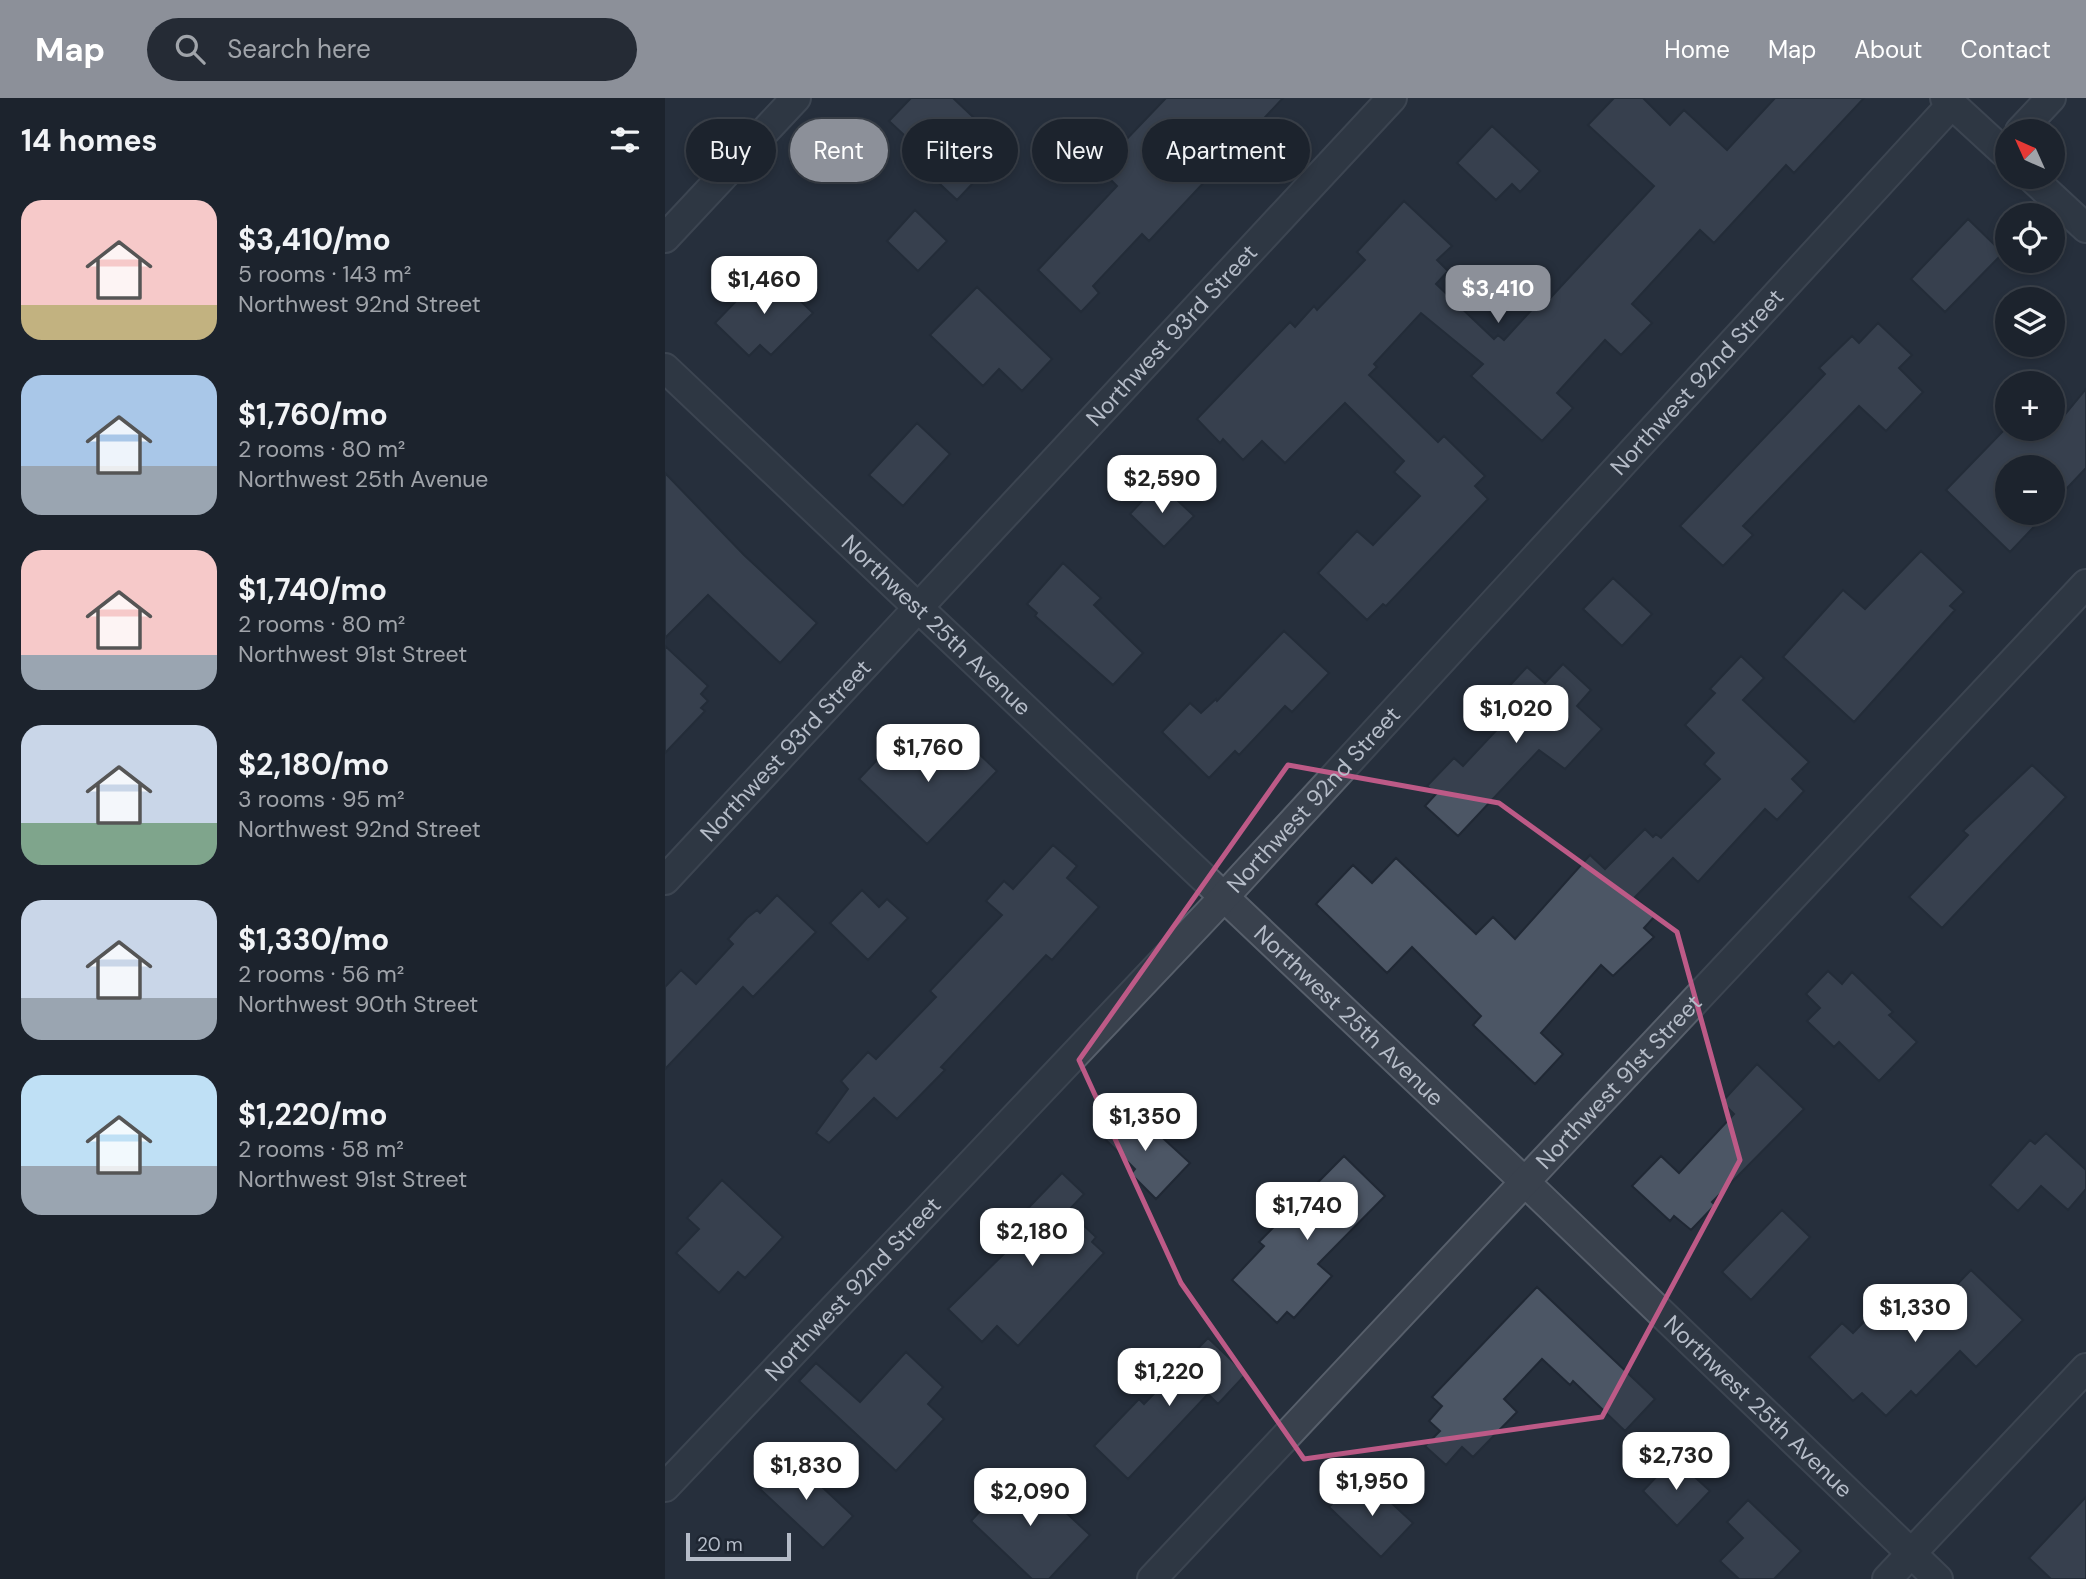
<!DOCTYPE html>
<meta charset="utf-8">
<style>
:root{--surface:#1c232d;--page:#252b35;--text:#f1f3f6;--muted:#a0a4aa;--line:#3a4049;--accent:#8c9099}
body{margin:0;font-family:"DM Sans",sans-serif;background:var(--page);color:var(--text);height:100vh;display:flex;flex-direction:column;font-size:26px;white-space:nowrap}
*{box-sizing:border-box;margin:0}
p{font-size:23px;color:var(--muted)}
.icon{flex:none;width:38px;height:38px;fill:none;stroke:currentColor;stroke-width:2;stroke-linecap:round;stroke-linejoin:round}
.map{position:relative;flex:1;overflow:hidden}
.details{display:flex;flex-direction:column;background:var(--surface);width:665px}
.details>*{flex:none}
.top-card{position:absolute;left:21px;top:21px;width:665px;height:63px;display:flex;gap:14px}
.needle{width:46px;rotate:315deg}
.buttons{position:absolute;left:1330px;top:21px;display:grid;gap:14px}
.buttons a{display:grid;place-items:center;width:70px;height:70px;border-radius:50%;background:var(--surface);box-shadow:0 4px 10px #0003,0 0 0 2px var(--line);font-size:35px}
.scale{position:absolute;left:21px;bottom:18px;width:105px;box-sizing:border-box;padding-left:7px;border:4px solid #b5bcc8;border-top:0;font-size:19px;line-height:24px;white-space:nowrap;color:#b5bcc8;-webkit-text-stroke:5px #1e2632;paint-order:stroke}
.price{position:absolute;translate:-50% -60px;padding:0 16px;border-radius:14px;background:#fff;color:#222;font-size:23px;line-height:46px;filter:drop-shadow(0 2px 4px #0008)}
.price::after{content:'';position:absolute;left:50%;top:42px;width:21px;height:16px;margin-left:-10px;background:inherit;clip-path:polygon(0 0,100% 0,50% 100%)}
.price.active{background:var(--accent);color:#fff}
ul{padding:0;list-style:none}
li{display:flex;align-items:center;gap:21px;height:175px;padding:0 21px}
li span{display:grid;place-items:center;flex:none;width:196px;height:140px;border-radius:21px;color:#555}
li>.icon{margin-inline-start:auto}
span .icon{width:84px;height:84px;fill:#fffc;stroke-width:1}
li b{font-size:30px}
h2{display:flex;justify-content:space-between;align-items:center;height:84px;padding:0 21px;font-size:30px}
.pill{padding:0 24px;border-radius:32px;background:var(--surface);box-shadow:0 4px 10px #0003,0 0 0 2px var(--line);font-size:24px;line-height:63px}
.pill.active{background:var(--accent);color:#fff}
header{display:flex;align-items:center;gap:42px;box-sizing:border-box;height:98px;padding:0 35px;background:var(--accent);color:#fff}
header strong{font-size:33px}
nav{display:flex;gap:38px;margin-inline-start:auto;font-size:24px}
.search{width:490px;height:63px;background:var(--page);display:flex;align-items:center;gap:18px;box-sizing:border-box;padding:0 24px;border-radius:38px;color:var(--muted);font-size:26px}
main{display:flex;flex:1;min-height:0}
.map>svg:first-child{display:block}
.building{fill:#4c5665;stroke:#202834;stroke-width:2}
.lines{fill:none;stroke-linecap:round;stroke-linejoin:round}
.street-casing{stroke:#575f6b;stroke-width:32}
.street{stroke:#39414d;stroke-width:28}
.marked{fill:none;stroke:#bd5a87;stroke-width:5;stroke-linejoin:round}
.labels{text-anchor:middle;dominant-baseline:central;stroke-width:5;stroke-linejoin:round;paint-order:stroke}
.street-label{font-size:23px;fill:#b5bcc8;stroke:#1e2632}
</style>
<header>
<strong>Map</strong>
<div class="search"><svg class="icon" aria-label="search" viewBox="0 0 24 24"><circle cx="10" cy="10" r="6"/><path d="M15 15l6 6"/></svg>Search here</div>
<nav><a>Home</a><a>Map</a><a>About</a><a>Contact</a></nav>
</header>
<main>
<section class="details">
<h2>14 homes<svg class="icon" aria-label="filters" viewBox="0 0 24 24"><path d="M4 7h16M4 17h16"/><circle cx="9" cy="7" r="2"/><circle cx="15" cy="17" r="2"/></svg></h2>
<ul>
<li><span style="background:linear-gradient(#f6c9c9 75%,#c2b280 0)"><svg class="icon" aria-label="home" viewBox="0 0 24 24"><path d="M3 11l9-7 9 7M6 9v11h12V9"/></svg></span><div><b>$3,410/mo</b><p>5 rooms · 143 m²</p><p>Northwest 92nd Street</p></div></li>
<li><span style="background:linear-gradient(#a9c7e8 65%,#9aa5b1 0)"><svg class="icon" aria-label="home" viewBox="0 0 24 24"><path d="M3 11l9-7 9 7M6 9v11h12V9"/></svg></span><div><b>$1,760/mo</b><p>2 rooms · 80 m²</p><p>Northwest 25th Avenue</p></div></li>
<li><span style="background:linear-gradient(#f6c9c9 75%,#9aa5b1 0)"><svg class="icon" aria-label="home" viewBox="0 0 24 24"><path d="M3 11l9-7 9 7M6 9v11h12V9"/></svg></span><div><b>$1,740/mo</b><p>2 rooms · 80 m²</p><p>Northwest 91st Street</p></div></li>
<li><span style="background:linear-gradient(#c9d6e8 70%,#7fa58c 0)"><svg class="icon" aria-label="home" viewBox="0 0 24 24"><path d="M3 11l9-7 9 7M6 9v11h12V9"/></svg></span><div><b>$2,180/mo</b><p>3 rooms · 95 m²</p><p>Northwest 92nd Street</p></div></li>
<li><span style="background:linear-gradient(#c9d6e8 70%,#9aa5b1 0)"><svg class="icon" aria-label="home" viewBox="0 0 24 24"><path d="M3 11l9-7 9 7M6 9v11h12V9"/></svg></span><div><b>$1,330/mo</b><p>2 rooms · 56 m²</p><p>Northwest 90th Street</p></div></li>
<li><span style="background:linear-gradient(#bfe0f5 65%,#9aa5b1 0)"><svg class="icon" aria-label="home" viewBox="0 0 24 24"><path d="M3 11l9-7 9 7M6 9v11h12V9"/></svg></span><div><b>$1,220/mo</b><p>2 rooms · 58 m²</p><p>Northwest 91st Street</p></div></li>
</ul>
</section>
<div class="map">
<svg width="1421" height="1481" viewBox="0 0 1421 1481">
<rect width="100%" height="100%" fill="#262f3c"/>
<!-- building -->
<path class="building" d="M 246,0 L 288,0 L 327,37 L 313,52 L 327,65 L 292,102 L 245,58 L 253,50 L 224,23 Z
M 501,0 L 618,0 L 484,143 L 477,136 L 428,188 L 434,195 L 416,214 L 373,172 L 452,88 L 434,70 Z
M 949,0 L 978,0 L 1005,27 L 1019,12 L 1062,52 L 1110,0 L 1199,0 L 1129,75 L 1121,67 L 1049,145 L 1035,132 L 967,206 L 987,225 L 956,257 L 940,242 L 892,295 L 908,310 L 877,343 L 806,278 L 818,266 L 756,215 L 709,266 L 712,269 L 704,277 L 773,344 L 779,338 L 820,378 L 810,388 L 823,401 L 721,508 L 718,506 L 702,522 L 653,475 L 692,433 L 708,447 L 755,398 L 729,374 L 739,363 L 680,305 L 620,365 L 597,343 L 578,362 L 558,341 L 555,345 L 532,321 L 625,224 L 630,229 L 649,208 L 652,212 L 700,162 L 692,154 L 739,103 L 787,148 L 772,162 L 783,173 L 771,186 L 829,241 L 833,237 L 839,242 L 872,206 L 876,210 L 989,88 L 923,27 Z
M 827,28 L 875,73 L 855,94 L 847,86 L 831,102 L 792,65 Z
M 250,112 L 282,143 L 253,173 L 222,143 Z
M 1303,121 L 1338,155 L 1280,214 L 1246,181 Z
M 102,171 L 148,215 L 106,257 L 95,247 L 84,258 L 50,225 Z
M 312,189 L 387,261 L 357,293 L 334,271 L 318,288 L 265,237 Z
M 1213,225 L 1247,257 L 1234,270 L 1258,294 L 1221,333 L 1194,308 L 1078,428 L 1088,437 L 1058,468 L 1015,428 L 1160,276 L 1154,270 L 1187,238 L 1194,245 Z
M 1421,291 L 1421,370 L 1388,405 L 1388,369 L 1342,369 L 1342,415 L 1378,415 L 1379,418 L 1345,454 L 1281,392 L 1340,331 L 1388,331 Z
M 252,325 L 285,356 L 238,408 L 204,377 Z
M 0,375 L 79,457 L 152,525 L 115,565 L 43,497 L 0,540 Z
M 494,385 L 529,418 L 499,449 L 465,416 Z
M 1256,453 L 1299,494 L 1285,508 L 1290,512 L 1189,624 L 1118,559 L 1178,492 L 1200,511 Z
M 398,465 L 436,500 L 429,507 L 478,555 L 448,587 L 370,518 L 372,515 L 362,506 Z
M 948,480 L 987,516 L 957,548 L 918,511 Z
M 619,533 L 664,575 L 627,614 L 620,608 L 574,657 L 570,653 L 544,680 L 497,634 L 525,605 L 536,615 L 551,601 L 552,603 Z
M 0,548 L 43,588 L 36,596 L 43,603 L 36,610 L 40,613 L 0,655 Z
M 1076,558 L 1099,580 L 1078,602 L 1144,664 L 1127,681 L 1139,693 L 1112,722 L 1100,711 L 1033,784 L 1008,760 L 970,799 L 990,818 L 979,830 L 989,839 L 948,878 L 936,867 L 876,935 L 898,956 L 870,986 L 808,927 L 816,918 L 747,849 L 722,875 L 651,806 L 688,767 L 707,785 L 731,760 L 811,836 L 828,819 L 850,841 L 925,757 L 940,771 L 980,731 L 988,739 L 991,736 L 996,740 L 1055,681 L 1039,666 L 1049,655 L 1020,627 L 1050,595 L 1045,591 Z
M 898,566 L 926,592 L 912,608 L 937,631 L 900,671 L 874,652 L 793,738 L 760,708 L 771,696 L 762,688 L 789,660 L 798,668 L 841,622 L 836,617 L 848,605 L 837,596 L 862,569 L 880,585 Z
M 291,634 L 332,673 L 262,746 L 194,681 L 231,642 L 259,668 Z
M 1367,667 L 1401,699 L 1277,830 L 1244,799 L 1303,737 L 1298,733 Z
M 388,747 L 412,768 L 402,780 L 434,809 L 387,862 L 381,857 L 276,969 L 280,972 L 232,1021 L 209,1000 L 164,1045 L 151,1035 L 183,991 L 176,983 L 203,954 L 211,961 L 271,899 L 265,893 L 337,817 L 321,803 L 339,783 L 348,791 Z
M 197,792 L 214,809 L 222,801 L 243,820 L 203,862 L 165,825 Z
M 112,797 L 151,834 L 88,899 L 78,889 L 0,971 L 0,889 L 16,872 L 31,886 L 68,846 L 63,841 L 82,820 L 92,812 L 95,815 Z
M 1163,873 L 1177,886 L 1187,874 L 1228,914 L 1224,917 L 1252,944 L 1214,983 L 1174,944 L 1169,949 L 1142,923 L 1155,910 L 1141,896 Z
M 1092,966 L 1139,1011 L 1047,1104 L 1050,1107 L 1026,1132 L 1009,1118 L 1005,1123 L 967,1088 L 996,1058 L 1014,1075 L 1069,1016 L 1057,1004 Z
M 459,1012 L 472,1024 L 476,1020 L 525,1065 L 491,1101 L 466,1076 L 470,1071 L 435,1036 Z
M 1381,1035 L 1421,1072 L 1421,1091 L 1403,1112 L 1376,1088 L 1353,1113 L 1325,1087 L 1365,1042 L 1370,1046 Z
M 679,1058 L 720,1098 L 653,1166 L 667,1178 L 629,1220 L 622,1214 L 612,1225 L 567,1182 L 599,1148 L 594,1144 Z
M 397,1075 L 419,1096 L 403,1113 L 431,1139 L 427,1144 L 439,1155 L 353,1248 L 332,1228 L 317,1244 L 283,1211 L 355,1140 L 344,1130 Z
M 57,1082 L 118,1139 L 80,1180 L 73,1174 L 54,1195 L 11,1155 L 34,1131 L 22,1120 Z
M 1117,1112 L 1145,1139 L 1086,1202 L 1057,1174 Z
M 1306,1172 L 1358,1222 L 1311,1269 L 1295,1253 L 1251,1298 L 1246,1293 L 1221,1318 L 1197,1295 L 1188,1303 L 1144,1259 L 1177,1225 L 1188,1235 L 1221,1201 L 1250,1230 Z
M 872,1189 L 990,1301 L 960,1333 L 908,1283 L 905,1287 L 877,1261 L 839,1301 L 852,1314 L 808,1359 L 797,1349 L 781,1367 L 760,1348 L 775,1333 L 764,1323 L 777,1308 L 767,1299 Z
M 543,1240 L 581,1276 L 553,1306 L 543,1296 L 463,1381 L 429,1348 L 474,1301 L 479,1306 Z
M 241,1254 L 278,1289 L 263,1306 L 279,1321 L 231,1373 L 134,1283 L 151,1265 L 195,1304 Z
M 125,1359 L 188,1418 L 158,1450 L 95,1391 Z
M 1009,1360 L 1045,1393 L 1012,1428 L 978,1393 Z
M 354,1371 L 425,1437 L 384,1481 L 367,1481 L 306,1423 Z
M 707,1387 L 748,1425 L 716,1459 L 664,1409 L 683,1389 L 694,1401 Z
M 1421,1399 L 1421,1481 L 1386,1481 L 1364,1460 Z
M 1083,1402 L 1136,1453 L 1109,1481 L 1074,1481 L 1055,1463 L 1078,1440 L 1062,1424 Z"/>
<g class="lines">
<defs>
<g id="street">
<path d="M 1280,0 L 1342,57"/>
<path d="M 1355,33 L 1386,0"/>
<path d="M 1366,79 L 1421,130"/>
<path d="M 0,140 L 131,0"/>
<path id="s1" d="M 0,270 L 861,1085 L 1273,1481"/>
<path id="s2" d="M 0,782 L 727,0"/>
<path id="s3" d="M 0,1389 L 559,799 L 1287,6"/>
<path id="s4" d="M 487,1481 L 1421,486"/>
<path d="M 1222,1481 L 1421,1270"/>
</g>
</defs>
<!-- street casing -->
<use href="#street" class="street-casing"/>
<!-- street -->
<use href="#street" class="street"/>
</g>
<!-- marked area -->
<path d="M0 0H1421V1481H0ZM 623,667 L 834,705 L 1012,834 L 1075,1062 L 937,1319 L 639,1361 L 516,1185 L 414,962 Z" fill="#262f3c" fill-opacity=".55" fill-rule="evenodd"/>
<path class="marked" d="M 623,667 L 834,705 L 1012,834 L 1075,1062 L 937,1319 L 639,1361 L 516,1185 L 414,962 Z"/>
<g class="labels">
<!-- street labels -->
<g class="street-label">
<text stroke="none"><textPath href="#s2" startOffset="744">Northwest 93rd Street</textPath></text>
<text stroke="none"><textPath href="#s3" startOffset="1512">Northwest 92nd Street</textPath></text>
<text stroke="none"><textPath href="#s1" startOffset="374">Northwest 25th Avenue</textPath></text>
<text stroke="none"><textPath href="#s2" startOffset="177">Northwest 93rd Street</textPath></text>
<text stroke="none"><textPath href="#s3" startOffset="945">Northwest 92nd Street</textPath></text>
<text stroke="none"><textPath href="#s1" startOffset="942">Northwest 25th Avenue</textPath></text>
<text stroke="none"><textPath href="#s4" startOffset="682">Northwest 91st Street</textPath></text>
<text stroke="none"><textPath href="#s3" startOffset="273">Northwest 92nd Street</textPath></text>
<text stroke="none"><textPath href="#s1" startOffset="1508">Northwest 25th Avenue</textPath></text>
</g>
</g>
</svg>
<div class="buttons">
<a><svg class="needle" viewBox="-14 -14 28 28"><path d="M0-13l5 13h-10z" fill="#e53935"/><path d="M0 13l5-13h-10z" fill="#a0a4aa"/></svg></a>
<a><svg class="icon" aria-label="locate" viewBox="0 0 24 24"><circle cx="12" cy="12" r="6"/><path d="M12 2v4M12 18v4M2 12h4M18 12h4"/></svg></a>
<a><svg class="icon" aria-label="layers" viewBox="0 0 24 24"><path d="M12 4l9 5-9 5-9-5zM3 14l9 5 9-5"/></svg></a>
<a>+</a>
<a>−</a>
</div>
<div class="scale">20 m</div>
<b class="price" style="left:99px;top:218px">$1,460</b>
<b class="price active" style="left:833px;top:227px">$3,410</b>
<b class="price" style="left:497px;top:417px">$2,590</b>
<b class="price" style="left:851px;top:647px">$1,020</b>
<b class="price" style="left:263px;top:686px">$1,760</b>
<b class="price" style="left:480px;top:1055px">$1,350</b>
<b class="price" style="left:642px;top:1144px">$1,740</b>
<b class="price" style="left:367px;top:1170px">$2,180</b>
<b class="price" style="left:1250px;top:1246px">$1,330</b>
<b class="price" style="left:504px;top:1310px">$1,220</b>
<b class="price" style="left:1011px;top:1394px">$2,730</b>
<b class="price" style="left:141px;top:1404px">$1,830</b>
<b class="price" style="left:707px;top:1420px">$1,950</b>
<b class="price" style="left:365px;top:1430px">$2,090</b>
<div class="top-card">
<a class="pill">Buy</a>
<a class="pill active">Rent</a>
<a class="pill">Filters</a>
<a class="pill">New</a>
<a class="pill">Apartment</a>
</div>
</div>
</main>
